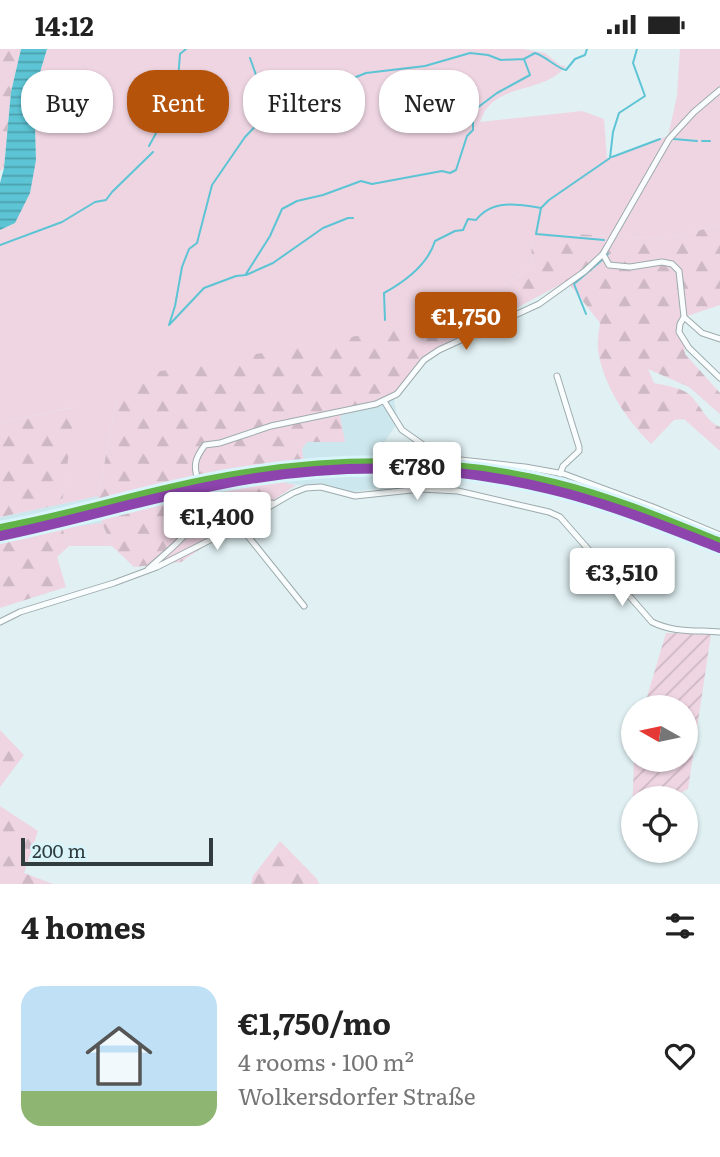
<!DOCTYPE html>
<meta charset="utf-8">
<style>
:root{--surface:#fff;--page:#f6f6f6;--text:#222;--muted:#767676;--line:#e0e0e0;--accent:#b45309}
body{margin:0;font-family:Literata,serif;background:var(--page);color:var(--text);height:100vh;display:flex;flex-direction:column;font-size:26px;white-space:nowrap}
*{box-sizing:border-box;margin:0}
p{font-size:23px;color:var(--muted)}
.icon{flex:none;width:38px;height:38px;fill:none;stroke:currentColor;stroke-width:2;stroke-linecap:round;stroke-linejoin:round}
.map{position:relative;height:835px;overflow:hidden}
.sheet{display:flex;flex-direction:column;background:var(--surface);flex:1}
.sheet>*{flex:none}
.banner{position:absolute;left:21px;top:21px;width:679px;height:63px;display:flex;gap:14px}
.needle{width:46px;rotate:279deg}
.fabs{position:absolute;left:621px;top:646px;display:grid;gap:14px}
.fabs a{display:grid;place-items:center;width:77px;height:77px;border-radius:50%;background:var(--surface);box-shadow:0 2px 5px #0004;font-size:35px}
.scale{position:absolute;left:21px;bottom:18px;width:192px;box-sizing:border-box;padding-left:7px;border:4px solid #313c3f;border-top:0;font-size:19px;line-height:24px;white-space:nowrap;color:#313c3f;-webkit-text-stroke:5px #d8f5fb;paint-order:stroke}
.price{position:absolute;translate:-50% -60px;padding:0 16px;border-radius:7px;background:#fff;color:#222;font-size:23px;line-height:46px;filter:drop-shadow(0 2px 4px #0008)}
.price::after{content:'';position:absolute;left:50%;top:42px;width:21px;height:16px;margin-left:-10px;background:inherit;clip-path:polygon(0 0,100% 0,50% 100%)}
.price.selected{background:var(--accent);color:#fff}
ul{padding:0;list-style:none}
li{display:flex;align-items:center;gap:21px;height:175px;padding:0 21px}
li+li{border-top:2px solid var(--line)}
li span{display:grid;place-items:center;flex:none;width:196px;height:140px;border-radius:21px;color:#555}
li>.icon{margin-inline-start:auto}
span .icon{width:84px;height:84px;fill:#fffc;stroke-width:1}
li b{font-size:30px}
h2{display:flex;justify-content:space-between;align-items:center;height:84px;padding:0 21px;font-size:30px}
.tag{padding:0 24px;border-radius:28px;background:var(--surface);box-shadow:0 2px 5px #0004;font-size:24px;line-height:63px}
.tag.selected{background:var(--accent);color:#fff}
.status{display:flex;justify-content:space-between;align-items:center;height:49px;padding:0 35px;background:var(--surface);direction:ltr}
.status svg{height:19px;fill:currentColor}
.map>svg:first-child{display:block}
.built{fill:#cce8ee}
.grass{fill:#efd5e2}
.forest{fill:url(#forest-firs)}
.garden{fill:url(#garden-furrows)}
.water{fill:url(#water-rules)}
.lines{fill:none;stroke-linecap:round;stroke-linejoin:round}
.stream{stroke:#5cc4d4;stroke-width:2}
.street-tunnel{stroke:#bdcccf;stroke-width:5;stroke-dasharray:5 2.5;stroke-linecap:butt}
.street-casing{stroke:#9eabad;stroke-width:7}
.street{stroke:#fafdfd;stroke-width:5}
.rail-1-casing{stroke:#d8f5fb;stroke-width:16}
.rail-2-casing{stroke:#d8f5fb;stroke-width:16}
.rail-1{stroke:#62b348;stroke-width:10}
.rail-2{stroke:#8e44ad;stroke-width:10}
</style>
<div class="status"><b>14:12</b><svg viewBox="0 0 49 12"><path d="M0 12V9h3v3zM5 12V6h3v6zM10 12V3h3v9zM15 12V0h3v12zM26 1h20v11H26zM47 4h2v5h-2z"/></svg></div>
<div class="map">
<svg width="720" height="835" viewBox="0 0 720 835">
<defs>
<pattern id="forest-firs" width="22" height="20" patternUnits="userSpaceOnUse" patternTransform="scale(1.75)"><rect width="22" height="20" fill="#efd5e2"/><path d="M5 1l3.5 6h-7zM16 11l3.5 6h-7z" fill="#cdb8c3"/></pattern>
<pattern id="garden-furrows" width="10" height="10" patternUnits="userSpaceOnUse" patternTransform="scale(1.75)"><rect width="10" height="10" fill="#efd5e2"/><path d="M-1 1l2-2M0 10L10 0M9 11l2-2" fill="none" stroke="#cdb8c3"/></pattern>
<pattern id="water-rules" width="6" height="5" patternUnits="userSpaceOnUse" patternTransform="scale(1.75)"><rect width="6" height="5" fill="#5cc4d4"/><path d="M0 2.5h6" fill="none" stroke="#4da0ad"/></pattern>
</defs>
<rect width="100%" height="100%" fill="#e0f0f3"/>
<!-- built -->
<path class="built" d="M 393,345 L 398,373 L 374,408 L 437,409 L 417,432 L 355,443 L 285,434 L 285,414 L 304,413 L 302,400 L 307,393 L 345,393 L 339,367 Z
M 98,447 L 102,474 L 0,492 L 0,468 Z"/>
<!-- grass -->
<path class="grass" d="M 47,0 L 523,0 L 545,4 L 560,16 L 566,17 C 547,42 508,35 488,58 C 484,62 482,69 480,73 L 582,62 L 604,70 L 607,109 L 668,87 L 677,47 L 680,0 L 720,0 L 720,176 L 666,190 L 576,185 L 531,190 L 532,217 L 470,262 L 117,350 L 98,447 L 62,455 L 74,358 L 0,374 L 0,181 L 15,174 L 36,111 L 35,78 L 38,30 Z
M 102,474 L 112,497 L 69,497 L 62,479 Z"/>
<!-- forest -->
<path class="forest" d="M 0,0 L 21,0 L 11,43 L 4,119 L 0,122 Z
M 720,176 L 720,256 L 681,269 L 685,305 L 720,344 L 720,365 L 689,338 L 648,320 L 654,334 C 666,337 683,338 692,348 C 702,359 706,372 720,378 L 720,402 L 684,370 L 674,371 L 651,395 C 626,370 603,336 598,301 C 597,292 599,283 600,274 L 567,232 L 428,307 L 393,345 L 340,367 L 345,393 L 307,393 L 302,400 L 304,413 L 285,415 L 285,434 L 296,436 L 181,513 L 134,518 L 112,497 L 102,474 L 98,447 L 117,350 L 134,327 L 395,280 L 470,262 L 532,217 L 531,189 L 576,185 L 666,190 Z
M 75,358 L 62,455 L 0,468 L 0,374 Z
M 62,479 L 69,497 L 57,508 L 66,538 L 0,559 L 0,492 Z
M 0,681 L 24,706 L 0,738 Z
M 0,757 L 38,782 L 24,824 L 53,835 L 0,835 Z
M 280,792 L 317,830 L 319,835 L 251,835 L 253,827 Z"/>
<!-- garden -->
<path class="garden" d="M 666,584 L 711,585 L 688,740 L 671,749 L 634,749 L 632,768 L 634,711 L 686,710 L 686,658 L 644,658 Z"/>
<!-- water -->
<path class="water" d="M 21,0 L 47,0 L 38,30 L 35,78 L 36,111 L 30,144 L 15,174 L 0,181 L 0,134 L 4,119 L 11,43 Z"/>
<g class="lines">
<!-- stream -->
<path class="stream" d="M 250,9 L 269,63
M 168,62 L 178,31 L 180,5 L 186,0
M 674,90 L 697,92
M 702,92 L 710,92
M 149,97 L 160,77
M 612,108 L 660,90
M 353,169 L 348,169 L 323,179 L 273,214 L 246,226 L 236,227 L 204,239 L 169,276 L 175,257 L 182,218 L 189,200 L 197,194 L 212,136 L 245,88 L 269,63 L 366,24 L 425,17 L 470,4 L 488,6 L 501,11 L 524,10
M 604,191 L 536,185 L 541,159 L 549,151 L 610,109 L 613,83 L 619,64 L 645,47 L 633,14 L 637,0
M 0,196 L 62,173 L 95,153 L 106,151 L 112,143 L 153,103
M 607,206 L 608,205
M 246,225 L 270,187 L 282,160 L 297,152 L 323,146 L 361,132 L 372,135 L 442,122 L 450,124 L 456,121 L 467,87 L 473,81 L 473,62 L 497,44 L 530,26 L 524,10 L 535,4 C 547,8 558,20 566,21 L 575,10 L 585,6 L 587,0
M 586,265 L 574,235 L 602,211
M 385,271 L 384,244 C 404,233 428,215 435,192 L 455,182 L 463,181 L 468,170 L 476,171 C 492,150 518,155 541,159"/>
<!-- street-tunnel -->
<path class="street-tunnel" d="M 199,434 L 205,451"/>
<defs>
<path id="street" d="M 603,205 L 609,216 L 630,218 L 662,213 L 672,215 L 679,222 L 684,268 L 702,284 L 720,290
M 684,268 L 680,275 L 679,283 L 689,299 L 720,329
M 557,327 L 579,398 L 579,402 L 563,417 L 560,425
M 384,352 L 402,381 L 442,409 L 525,418 L 564,425 L 653,458 L 720,486
M 199,434 C 193,418 194,410 205,396 L 220,394 L 271,377 L 376,355 L 397,345 L 424,311 L 439,301 L 539,255 L 585,222 L 603,205 L 669,90 L 694,63 L 720,41
M 205,451 C 208,455 212,462 216,464 C 228,469 260,457 272,454
M 239,476 L 304,557
M 148,520 C 170,500 197,481 205,451
M 0,573 L 20,563 L 114,534 L 157,518 L 222,485 L 293,444 L 306,439 L 321,438 L 355,447 L 421,440 L 458,442 L 549,463 L 560,468 L 652,573 C 674,584 696,581 720,583"/>
</defs>
<!-- street casing -->
<use href="#street" class="street-casing"/>
<!-- street -->
<use href="#street" class="street"/>
<defs>
<path id="rail-1" d="M 0,480 C 77,466 151,441 228,428 C 336,409 448,409 555,435 C 612,449 666,472 720,494"/>
<path id="rail-2" d="M 0,487 C 73,472 144,450 217,436 C 326,414 441,413 549,440 C 608,454 664,477 720,499"/>
</defs>
<!-- rail-1 casing -->
<use href="#rail-1" class="rail-1-casing"/>
<!-- rail-2 casing -->
<use href="#rail-2" class="rail-2-casing"/>
<!-- rail-1 -->
<use href="#rail-1" class="rail-1"/>
<!-- rail-2 -->
<use href="#rail-2" class="rail-2"/>
</g>
</svg>
<div class="fabs">
<a><svg class="needle" viewBox="-14 -14 28 28"><path d="M0-13l5 13h-10z" fill="#e53935"/><path d="M0 13l5-13h-10z" fill="#767676"/></svg></a>
<a><svg class="icon" aria-label="locate" viewBox="0 0 24 24"><circle cx="12" cy="12" r="6"/><path d="M12 2v4M12 18v4M2 12h4M18 12h4"/></svg></a>
</div>
<div class="scale">200 m</div>
<b class="price selected" style="left:466px;top:303px">€1,750</b>
<b class="price" style="left:417px;top:453px">€780</b>
<b class="price" style="left:217px;top:503px">€1,400</b>
<b class="price" style="left:622px;top:559px">€3,510</b>
<div class="banner">
<a class="tag">Buy</a>
<a class="tag selected">Rent</a>
<a class="tag">Filters</a>
<a class="tag">New</a>
</div>
</div>
<section class="sheet">
<h2>4 homes<svg class="icon" aria-label="filters" viewBox="0 0 24 24"><path d="M4 7h16M4 17h16"/><circle cx="9" cy="7" r="2"/><circle cx="15" cy="17" r="2"/></svg></h2>
<ul>
<li><span style="background:linear-gradient(#bfe0f5 75%,#8fb573 0)"><svg class="icon" aria-label="home" viewBox="0 0 24 24"><path d="M3 11l9-7 9 7M6 9v11h12V9"/></svg></span><div><b>€1,750/mo</b><p>4 rooms · 100 m²</p><p>Wolkersdorfer Straße</p></div><svg class="icon" aria-label="heart" viewBox="0 0 24 24"><path d="M12 20l-8-8c-3-5 5-10 8-4 3-6 11-1 8 4z"/></svg></li>
</ul>
</section>
